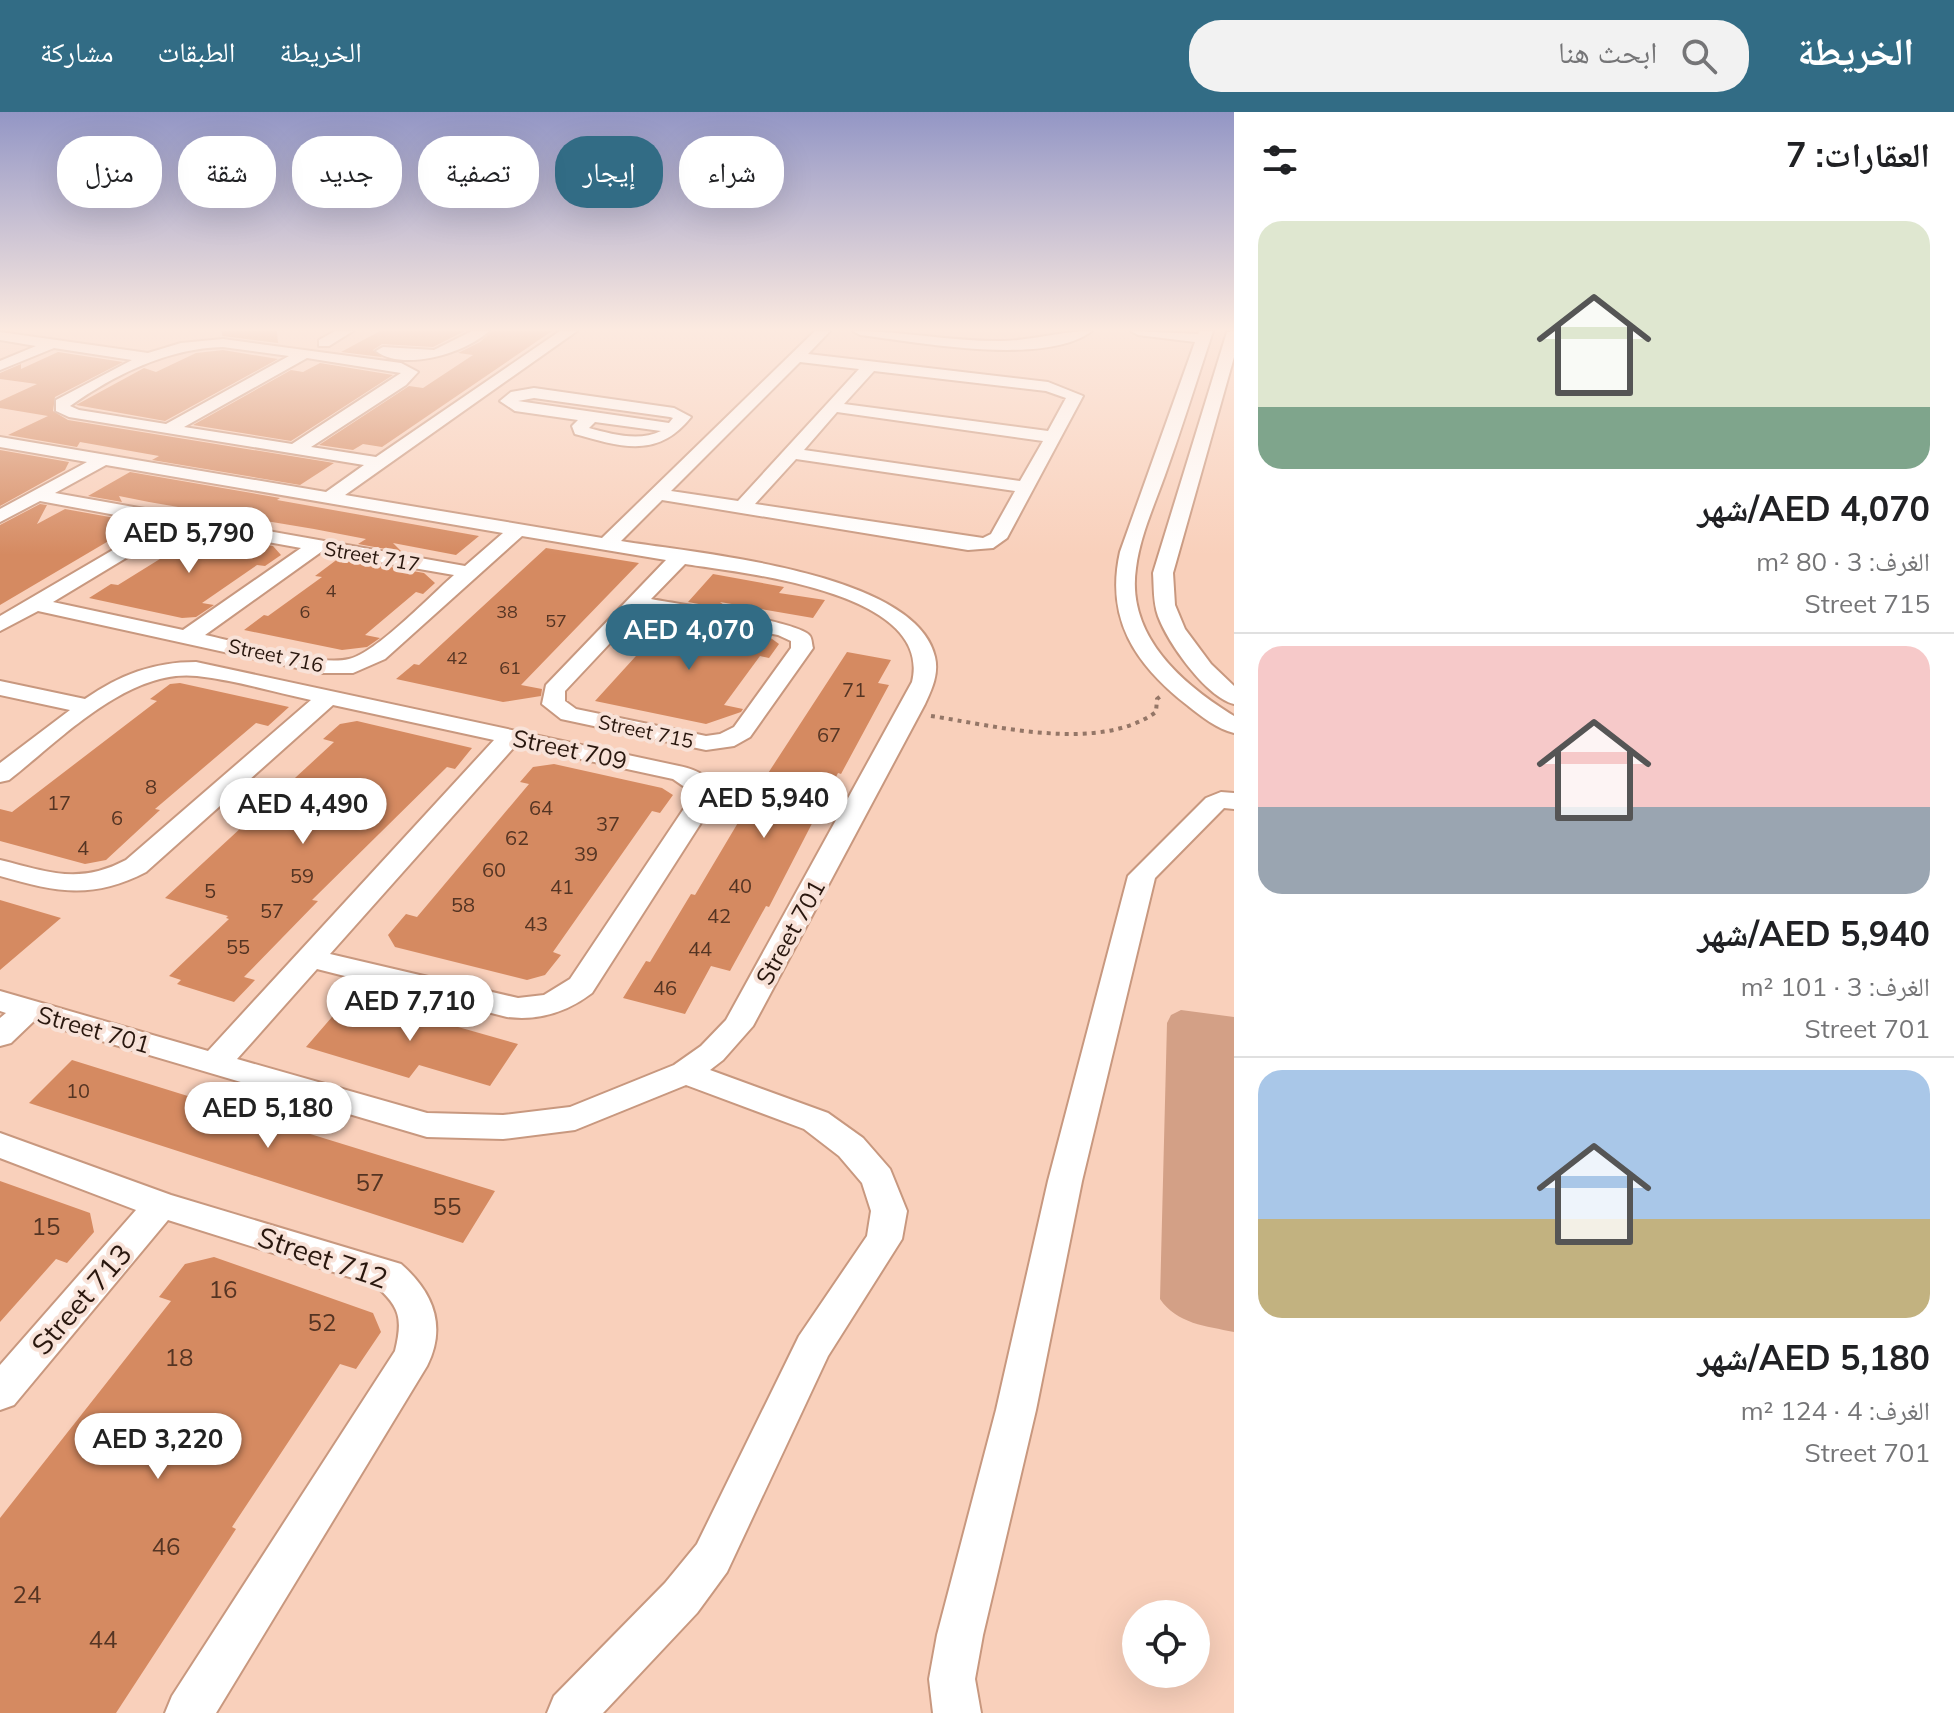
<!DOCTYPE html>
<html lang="ar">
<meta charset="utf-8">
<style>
:root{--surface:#fff;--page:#f2f2f2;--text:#202124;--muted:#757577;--line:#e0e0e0;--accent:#326c85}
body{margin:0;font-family:Mulish,"Noto Naskh Arabic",sans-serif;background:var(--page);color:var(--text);direction:rtl;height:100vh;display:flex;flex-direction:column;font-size:30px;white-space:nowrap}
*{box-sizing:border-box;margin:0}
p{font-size:26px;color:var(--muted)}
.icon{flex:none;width:44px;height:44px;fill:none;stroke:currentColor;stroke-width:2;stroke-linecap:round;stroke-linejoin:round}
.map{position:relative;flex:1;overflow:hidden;direction:ltr}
.sheet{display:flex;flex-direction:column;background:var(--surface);width:720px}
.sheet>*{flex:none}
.guide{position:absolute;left:24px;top:24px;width:760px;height:72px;direction:rtl;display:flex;gap:16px}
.tools{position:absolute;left:1122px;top:1488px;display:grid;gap:16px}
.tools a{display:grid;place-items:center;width:88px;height:88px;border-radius:50%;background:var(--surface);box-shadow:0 8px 32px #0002;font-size:40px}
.price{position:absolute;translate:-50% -68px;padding:0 18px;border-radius:28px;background:#fff;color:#222;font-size:26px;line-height:52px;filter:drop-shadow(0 2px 4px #0008)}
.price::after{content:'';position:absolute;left:50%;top:48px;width:24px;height:18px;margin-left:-12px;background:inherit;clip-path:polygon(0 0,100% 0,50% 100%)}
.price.active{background:var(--accent);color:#fff}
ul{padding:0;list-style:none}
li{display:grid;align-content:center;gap:16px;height:424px;padding:0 24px}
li+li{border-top:2px solid var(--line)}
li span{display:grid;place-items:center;height:248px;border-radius:24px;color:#555}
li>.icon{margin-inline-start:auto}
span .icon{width:144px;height:144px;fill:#fffc;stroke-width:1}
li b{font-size:34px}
h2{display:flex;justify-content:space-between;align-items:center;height:96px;padding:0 24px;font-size:34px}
.chip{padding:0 28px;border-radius:32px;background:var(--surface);box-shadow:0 8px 32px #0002;font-size:28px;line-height:72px}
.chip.active{background:var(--accent);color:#fff}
header{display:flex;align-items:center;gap:48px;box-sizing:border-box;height:112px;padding:0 40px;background:var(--accent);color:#fff}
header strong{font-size:38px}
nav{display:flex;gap:44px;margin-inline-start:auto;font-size:28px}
.search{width:560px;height:72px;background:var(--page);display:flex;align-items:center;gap:20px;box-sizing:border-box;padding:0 28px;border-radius:32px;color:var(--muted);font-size:30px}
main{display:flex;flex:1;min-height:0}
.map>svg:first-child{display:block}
.green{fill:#d3a086}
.building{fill:#d58a61}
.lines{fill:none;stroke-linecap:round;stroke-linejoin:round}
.minor-casing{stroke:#c8987f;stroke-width:4}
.path{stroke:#947667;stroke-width:4;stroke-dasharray:4 5;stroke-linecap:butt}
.minor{fill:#fff;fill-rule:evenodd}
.labels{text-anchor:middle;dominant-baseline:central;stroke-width:8;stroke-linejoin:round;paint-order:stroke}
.far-number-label{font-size:18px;fill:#543423}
.far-street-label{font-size:20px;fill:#29170e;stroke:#f8e2d8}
.number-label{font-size:20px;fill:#543423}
.street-label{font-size:24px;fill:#29170e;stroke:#f8e2d8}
.near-number-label{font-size:24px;fill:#543423}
.near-street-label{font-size:28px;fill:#29170e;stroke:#f8e2d8}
</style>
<header>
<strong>الخريطة</strong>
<div class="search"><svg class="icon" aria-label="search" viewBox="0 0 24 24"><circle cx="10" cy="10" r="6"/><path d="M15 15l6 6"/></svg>ابحث هنا</div>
<nav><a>الخريطة</a><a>الطبقات</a><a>مشاركة</a></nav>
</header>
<main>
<section class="sheet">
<h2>العقارات: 7<svg class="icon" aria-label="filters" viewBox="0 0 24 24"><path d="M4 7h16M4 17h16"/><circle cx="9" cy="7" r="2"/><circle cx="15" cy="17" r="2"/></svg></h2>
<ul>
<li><span style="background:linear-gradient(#dfe7d0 75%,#7fa58c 0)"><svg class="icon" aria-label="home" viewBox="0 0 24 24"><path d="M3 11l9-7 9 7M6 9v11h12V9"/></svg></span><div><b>AED 4,070/شهر</b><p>الغرف: 3 · 80 m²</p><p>Street 715</p></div></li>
<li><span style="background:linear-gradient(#f6c9c9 65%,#9aa5b1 0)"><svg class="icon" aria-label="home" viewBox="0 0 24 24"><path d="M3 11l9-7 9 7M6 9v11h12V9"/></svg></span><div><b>AED 5,940/شهر</b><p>الغرف: 3 · 101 m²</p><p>Street 701</p></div></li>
<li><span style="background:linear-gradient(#a9c7e8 60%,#c2b280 0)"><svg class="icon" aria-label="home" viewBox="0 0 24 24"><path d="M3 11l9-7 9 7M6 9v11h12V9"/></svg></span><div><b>AED 5,180/شهر</b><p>الغرف: 4 · 124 m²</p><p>Street 701</p></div></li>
</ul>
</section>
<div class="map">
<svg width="1234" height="1601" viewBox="0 0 1234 1601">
<rect width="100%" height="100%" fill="#f9d0bb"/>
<!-- green -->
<path class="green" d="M 1181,898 L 1234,905 L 1234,1220 C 1206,1214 1177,1212 1160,1187 L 1167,911 L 1171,903 Z"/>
<!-- building -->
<path class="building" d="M 222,219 L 277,219 L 278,231 L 222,224 Z
M 380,219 L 465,219 L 433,235 L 382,232 L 373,238 L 382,245 L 341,240 Z
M 492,219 L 552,219 L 382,335 L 363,332 L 353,338 L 319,333 L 409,274 L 423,276 L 473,243 L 458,241 L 480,230 Z
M 223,238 L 278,247 L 165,309 L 76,293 L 144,256 L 156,260 L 196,241 Z
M 58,240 L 123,250 L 55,285 L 53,299 L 68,308 L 334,351 L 300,373 L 152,348 L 159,344 L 80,330 L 77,335 L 8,323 L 48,304 L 0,296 L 0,289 L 37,272 L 0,267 L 0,261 L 21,252 L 21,257 Z
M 320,251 L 393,263 L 291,329 L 193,313 L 291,258 L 303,260 Z
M 0,338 L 69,350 L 65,358 L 0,394 Z
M 130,360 L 280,386 L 277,388 L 479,424 L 456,443 L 393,431 L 402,440 L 358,432 L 366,427 L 314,417 L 248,406 L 255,413 L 213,406 L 219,402 L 149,390 L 119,384 L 122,390 L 88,384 Z
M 40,392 L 47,393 L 37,412 L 65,397 L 132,409 L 137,420 L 127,426 L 117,424 L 0,493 L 0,413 Z
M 194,420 L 273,434 L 281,443 L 265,454 L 257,453 L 202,491 L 214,493 L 196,505 L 182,506 L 89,486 L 111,472 L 118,473 L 176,437 L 170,435 Z
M 546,436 L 639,451 L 521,573 L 542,577 L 541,584 L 503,590 L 396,567 L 414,552 L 419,553 Z
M 339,446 L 424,461 L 435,471 L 423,482 L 416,480 L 365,523 L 380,526 L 367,535 L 342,538 L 244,518 L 264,503 L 268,504 L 322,465 L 315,464 Z
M 713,462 L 784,475 L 779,481 L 825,488 L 813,506 L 720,490 L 731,498 L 688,490 Z
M 674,506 L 768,524 L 779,532 L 769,546 L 760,544 L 724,593 L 743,597 L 741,600 L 706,612 L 595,589 L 666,511 Z
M 847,540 L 891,548 L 878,571 L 889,573 L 841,662 L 838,661 L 769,795 L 766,794 L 730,859 L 711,854 L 685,902 L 623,886 L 646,849 L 650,850 L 691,782 L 695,783 L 761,672 Z
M 180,571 L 289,595 L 268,614 L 256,611 L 155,697 L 160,698 L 106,748 L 85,752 L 0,729 L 0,697 L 12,700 L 157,589 L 150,587 L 170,572 Z
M 357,609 L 472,636 L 455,657 L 447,655 L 312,788 L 318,789 L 244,865 L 255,868 L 234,890 L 177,872 L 181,868 L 169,864 L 229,807 L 226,806 L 228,804 L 165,786 L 334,630 L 323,627 L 340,612 Z
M 554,652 L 662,676 L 673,683 L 660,701 L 652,699 L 553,840 L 561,843 L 545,863 L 527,868 L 395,835 L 388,823 L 406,802 L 417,805 L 529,672 L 520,670 L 533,655 Z
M 0,788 L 61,806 L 0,858 Z
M 351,883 L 437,909 L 518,932 L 490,974 L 419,953 L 409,966 L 306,935 Z
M 72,948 L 281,1013 L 495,1079 L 463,1131 L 29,991 Z
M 0,1069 L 90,1101 L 94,1120 L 67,1151 L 56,1147 L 0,1210 Z
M 214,1145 L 373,1201 L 381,1220 L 356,1257 L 340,1252 L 232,1415 L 236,1417 L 116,1601 L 0,1601 L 0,1406 L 171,1189 L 159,1185 L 185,1152 Z"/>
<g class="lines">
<defs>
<path id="minor" d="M 335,219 L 353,219 L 329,234 L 319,234 L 319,228 Z
M 472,219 L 489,219 C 466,241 403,260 376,239 L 383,235 L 434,238 Z
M 560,219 L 577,219 L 345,383 L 602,426 L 815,219 L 830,219 L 808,242 L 1048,270 L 1083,284 L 1007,426 L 993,436 L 968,438 L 662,388 L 621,429 C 693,441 916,459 935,545 C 939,562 932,577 925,592 L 753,914 L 723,948 L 710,958 L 828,1001 L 863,1026 L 890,1057 L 907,1099 L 902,1127 L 828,1244 L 727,1460 L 697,1501 L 603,1601 L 547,1601 L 554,1584 L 665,1471 L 697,1432 L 799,1224 L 867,1124 L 871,1099 L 862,1071 L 839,1044 L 804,1017 L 686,973 L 575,1018 L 503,1027 L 427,1025 L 34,909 L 11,931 L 0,934 L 0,906 L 6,901 L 0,899 L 0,879 L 208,939 L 494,628 L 333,593 L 146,760 C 92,788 56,780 0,764 L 0,748 C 49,760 79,773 126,748 L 311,588 C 273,580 235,568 197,564 C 128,556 59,629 9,668 L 0,670 L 0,651 L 70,598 L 0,583 L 0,569 L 85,587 C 120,563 153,550 196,550 L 679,654 C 699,658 715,666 715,689 L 592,881 C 567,900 539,909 507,905 L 317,857 L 237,947 L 427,1001 L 503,1003 L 570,995 L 674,953 L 701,934 L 726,908 L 912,570 C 934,479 742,461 685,452 L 651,487 C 676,492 800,509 810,524 C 812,527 812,533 813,536 L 750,625 L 734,634 L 706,638 L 561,607 L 542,592 L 546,573 L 666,448 L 522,424 L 385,547 L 353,561 L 320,561 L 38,499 L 0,519 L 0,504 L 159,411 L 40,389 L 0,410 L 0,397 L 87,350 L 0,335 L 0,325 L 326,380 L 364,353 L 69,305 L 56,299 L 56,288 L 132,248 L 54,236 L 0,258 L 0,249 L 36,234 L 0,228 L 0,220 L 148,241 L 181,231 L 223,227 L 401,251 L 418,260 L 406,273 L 311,335 L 376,345 ZM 223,235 L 289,244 L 166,312 L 79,298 L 70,294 C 114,263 168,236 223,235 ZM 307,246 L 401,261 L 292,332 L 184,315 ZM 800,250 L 859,257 L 738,389 L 671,379 ZM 874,259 L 1046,279 L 1066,286 L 1048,319 L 844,292 ZM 837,300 L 1043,329 L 1020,369 L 804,338 ZM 796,347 L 1015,379 L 991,422 L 983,426 L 755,392 ZM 106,353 L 503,421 L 465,454 L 55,381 ZM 179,414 L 301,436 L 183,518 L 53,490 ZM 321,440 L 454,463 C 431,483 376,541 349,547 C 318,555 239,530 205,523 ZM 642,497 L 778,523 L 791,529 L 791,536 L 734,615 L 720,622 L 706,624 L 576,597 L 565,589 L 565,579 ZM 516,633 L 673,667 L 689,678 L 689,689 L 570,867 L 544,883 L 518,886 L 330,842 Z
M 853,219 C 904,219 954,230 1004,229 C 1034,228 1062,219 1092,219 C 1045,255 917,230 860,223 Z
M 1131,219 L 1198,222 L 1199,219 L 1213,219 C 1197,267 1182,316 1165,363 C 1154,394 1140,424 1136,456 C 1126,524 1182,572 1234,604 L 1234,621 C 1217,617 1201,604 1187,593 C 1135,552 1105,507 1120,440 L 1195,230 L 1138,223 Z
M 1234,219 L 1234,245 L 1173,461 L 1175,493 L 1185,517 L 1211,552 L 1234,574 L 1234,592 C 1206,585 1168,531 1158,504 C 1153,490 1154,476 1153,461 L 1227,220 Z
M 534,276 L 674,296 L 691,305 C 658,347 621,335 575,322 L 572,314 L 578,308 L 515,299 L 500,289 L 511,280 ZM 534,286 L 670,305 L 673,306 L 669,311 L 518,289 ZM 595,310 L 661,319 C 639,330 611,322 589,316 Z
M 1221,680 L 1234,681 L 1234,697 L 1224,696 L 1155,766 L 1082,1069 L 1036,1298 L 983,1523 L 975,1567 L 981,1601 L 933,1601 L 929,1567 L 937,1523 L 996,1298 L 1048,1069 L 1128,764 L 1206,686 Z
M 0,1021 L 171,1083 L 401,1152 C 433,1180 447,1214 427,1254 L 216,1601 L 165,1601 L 172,1584 L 395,1239 C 403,1206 400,1195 375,1173 L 168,1108 L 14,1293 L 0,1298 L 0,1253 L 136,1098 L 0,1046 Z"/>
</defs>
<!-- minor casing -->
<use href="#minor" class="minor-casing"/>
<!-- path -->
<path class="path" d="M 931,604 C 997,614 1099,641 1156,600 L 1157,587 L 1162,583"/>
<!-- minor -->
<use href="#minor" class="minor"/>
</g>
<!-- sky -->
<linearGradient id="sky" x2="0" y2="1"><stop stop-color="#9396c5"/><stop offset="0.49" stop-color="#fceae0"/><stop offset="1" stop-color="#fceae0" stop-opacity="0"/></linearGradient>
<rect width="1234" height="443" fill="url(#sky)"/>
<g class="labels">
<!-- far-number labels -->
<g class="far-number-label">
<text x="331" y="478">4</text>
<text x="305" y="499">6</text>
<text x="507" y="499">38</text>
<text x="556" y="508">57</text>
<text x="457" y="545">42</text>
<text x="510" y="555">61</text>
</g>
<!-- far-street labels -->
<g class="far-street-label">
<text transform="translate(372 444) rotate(10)">Street 717</text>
<text transform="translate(276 543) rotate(12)">Street 716</text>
<text transform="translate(646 619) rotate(12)">Street 715</text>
</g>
<!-- number labels -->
<g class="number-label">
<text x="854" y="577">71</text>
<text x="829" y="622">67</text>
<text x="151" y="674">8</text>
<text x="59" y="690">17</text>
<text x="541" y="695">64</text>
<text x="117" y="705">6</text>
<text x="608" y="711">37</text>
<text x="517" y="725">62</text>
<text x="83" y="735">4</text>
<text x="586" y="741">39</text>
<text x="494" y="757">60</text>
<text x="302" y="763">59</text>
<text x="740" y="773">40</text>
<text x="562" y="774">41</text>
<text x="210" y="778">5</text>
<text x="463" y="792">58</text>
<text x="272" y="798">57</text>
<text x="719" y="803">42</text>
<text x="536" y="811">43</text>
<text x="238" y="834">55</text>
<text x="700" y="836">44</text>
<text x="665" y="875">46</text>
<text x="78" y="978">10</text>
</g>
<!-- street labels -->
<g class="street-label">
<text transform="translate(570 637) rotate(12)">Street 709</text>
<text transform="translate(790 820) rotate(-61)">Street 701</text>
<text transform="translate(94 917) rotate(16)">Street 701</text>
</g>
<!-- near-number labels -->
<g class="near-number-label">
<text x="370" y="1070">57</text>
<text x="447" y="1094">55</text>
<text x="46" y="1114">15</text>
<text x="223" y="1177">16</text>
<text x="322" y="1210">52</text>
<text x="179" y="1245">18</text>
<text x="166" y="1434">46</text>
<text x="27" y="1482">24</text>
<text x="103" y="1527">44</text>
</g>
<!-- near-street labels -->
<g class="near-street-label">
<text transform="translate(323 1145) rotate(19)">Street 712</text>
<text transform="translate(81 1187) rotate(-49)">Street 713</text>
</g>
</g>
</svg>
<div class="tools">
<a><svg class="icon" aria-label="locate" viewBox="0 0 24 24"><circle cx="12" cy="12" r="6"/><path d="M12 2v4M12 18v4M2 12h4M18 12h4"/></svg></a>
</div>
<b class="price" style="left:189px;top:463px">AED 5,790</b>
<b class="price active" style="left:689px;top:560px">AED 4,070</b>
<b class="price" style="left:764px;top:728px">AED 5,940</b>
<b class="price" style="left:303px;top:734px">AED 4,490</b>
<b class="price" style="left:410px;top:931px">AED 7,710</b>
<b class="price" style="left:268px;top:1038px">AED 5,180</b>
<b class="price" style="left:158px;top:1369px">AED 3,220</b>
<div class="guide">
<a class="chip">شراء</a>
<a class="chip active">إيجار</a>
<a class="chip">تصفية</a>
<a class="chip">جديد</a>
<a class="chip">شقة</a>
<a class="chip">منزل</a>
</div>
</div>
</main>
